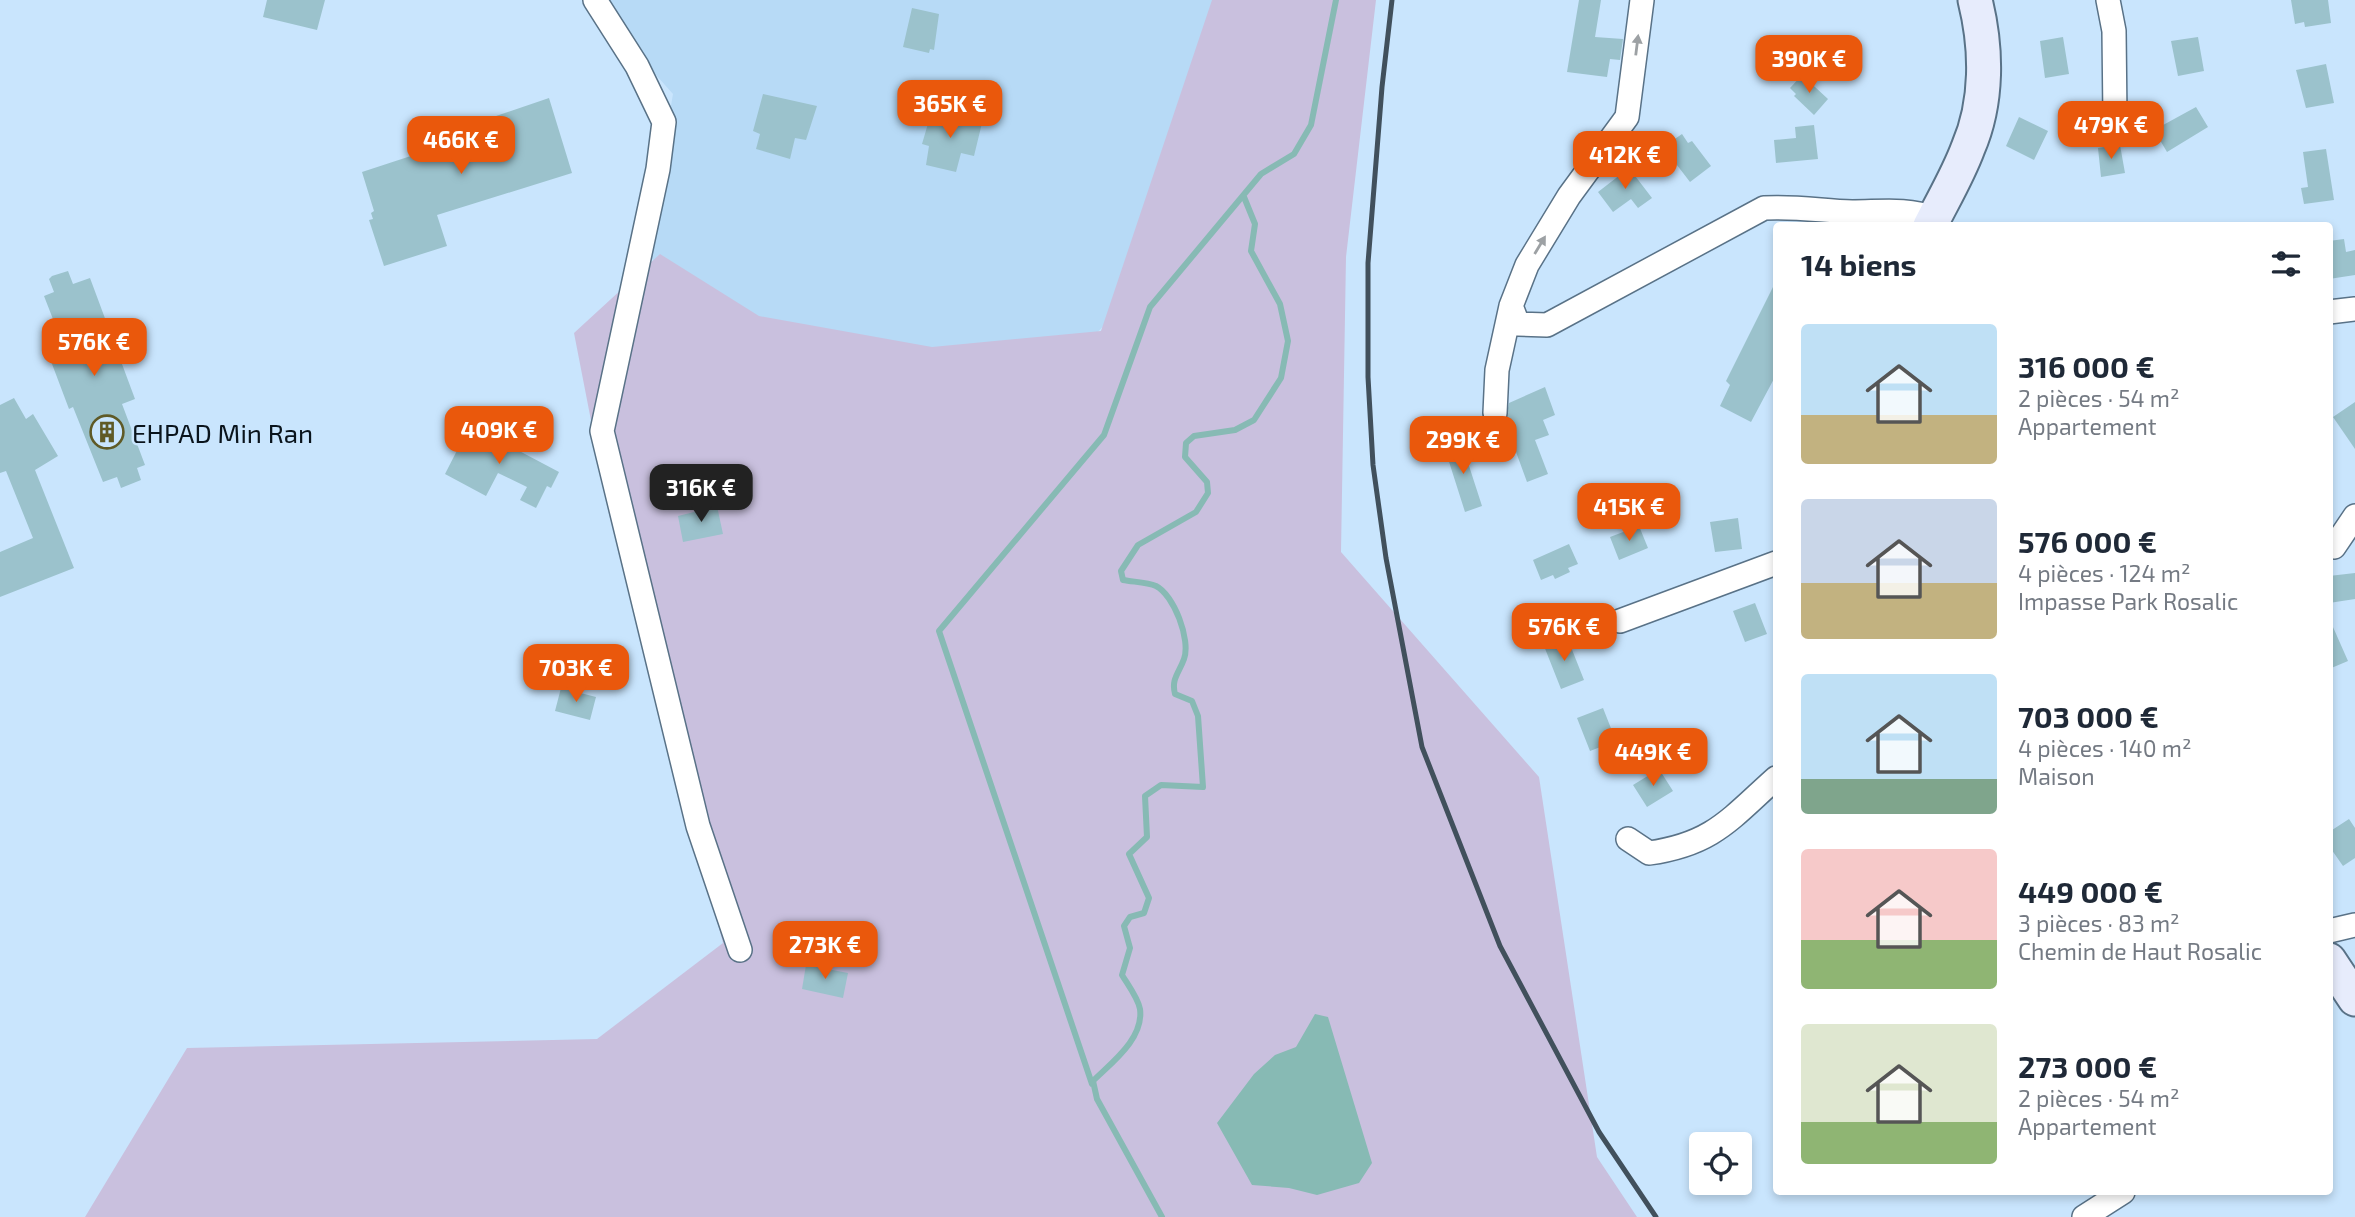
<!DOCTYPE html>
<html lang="fr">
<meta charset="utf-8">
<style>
:root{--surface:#fff;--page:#f6f6f7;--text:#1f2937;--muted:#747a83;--accent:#ea580c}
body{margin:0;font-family:"Exo 2",sans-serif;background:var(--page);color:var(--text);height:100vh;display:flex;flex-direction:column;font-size:26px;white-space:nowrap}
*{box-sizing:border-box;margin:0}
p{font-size:23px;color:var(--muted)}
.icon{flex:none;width:38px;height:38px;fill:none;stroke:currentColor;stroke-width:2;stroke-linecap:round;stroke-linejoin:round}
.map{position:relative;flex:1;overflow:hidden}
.details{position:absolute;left:1773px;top:222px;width:560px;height:973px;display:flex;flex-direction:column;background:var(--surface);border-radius:7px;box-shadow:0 4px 10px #0003}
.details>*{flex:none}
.controls{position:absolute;left:1689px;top:1132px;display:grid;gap:14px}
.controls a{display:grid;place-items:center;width:63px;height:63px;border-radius:7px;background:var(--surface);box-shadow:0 4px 10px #0003;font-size:35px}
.price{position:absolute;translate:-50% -60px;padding:0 16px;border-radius:14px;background:var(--accent);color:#fff;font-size:23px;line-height:46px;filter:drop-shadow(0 2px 4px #0008)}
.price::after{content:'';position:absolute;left:50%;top:42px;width:21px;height:16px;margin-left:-10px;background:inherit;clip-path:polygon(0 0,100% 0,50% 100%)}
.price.selected{background:#222;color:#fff}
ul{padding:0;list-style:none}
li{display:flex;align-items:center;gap:21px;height:175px;padding:0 28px}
li span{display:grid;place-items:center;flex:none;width:196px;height:140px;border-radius:7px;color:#555}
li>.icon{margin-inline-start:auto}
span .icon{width:84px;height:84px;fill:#fffc;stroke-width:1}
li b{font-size:30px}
h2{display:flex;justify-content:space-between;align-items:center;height:84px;padding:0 28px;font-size:30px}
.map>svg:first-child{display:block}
.built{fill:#b7daf6}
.green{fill:#c9c0de}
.water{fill:#87bab4}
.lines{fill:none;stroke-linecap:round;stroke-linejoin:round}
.stream{stroke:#87bab4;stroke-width:6}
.building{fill:#9bc2cc}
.minor-casing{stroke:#597287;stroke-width:26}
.secondary-casing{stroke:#597287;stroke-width:37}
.minor{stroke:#fff;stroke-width:23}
.secondary{stroke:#e7ecfc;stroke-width:33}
.rail{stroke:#41505c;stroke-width:5}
.oneway{fill:#9da1a4}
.labels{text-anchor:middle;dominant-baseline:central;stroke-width:5;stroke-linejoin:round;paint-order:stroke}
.poi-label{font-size:26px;fill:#0a141c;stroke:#c9e5fd;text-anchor:start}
</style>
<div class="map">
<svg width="2355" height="1217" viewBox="0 0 2355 1217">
<rect width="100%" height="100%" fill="#c9e5fd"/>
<!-- built -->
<path class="built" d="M 608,0 L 1236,0 L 1110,319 L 1040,393 L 719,314 L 672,284 L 646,251 L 673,94 L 623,38 Z"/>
<!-- green -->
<path class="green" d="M 1212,0 L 1376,0 L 1346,257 L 1341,552 L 1539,777 L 1597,1157 L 1637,1217 L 85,1217 L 187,1048 L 597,1039 L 723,943 L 609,513 L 574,333 L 660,254 L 759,316 L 932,347 L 1101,331 Z"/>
<!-- water -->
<path class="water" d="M 1315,1014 L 1328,1017 L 1372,1163 L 1359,1183 L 1317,1195 L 1289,1188 L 1252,1185 L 1217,1123 L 1254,1074 L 1275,1055 L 1296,1047 Z"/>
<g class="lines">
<!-- stream -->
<path class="stream" d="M 1092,1084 L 939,631 L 1104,435 L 1150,307 L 1261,174 L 1294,154 L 1311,125 L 1336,0
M 1162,1217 L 1097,1099 L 1093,1081 C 1111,1063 1144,1039 1140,1009 C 1138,998 1128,985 1122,975 L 1130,948 L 1124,926 L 1130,917 L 1144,913 L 1149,898 L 1129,854 L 1147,837 L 1145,796 L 1161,785 L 1203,787 L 1198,716 L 1192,701 L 1175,694 C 1171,679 1179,673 1184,659 C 1191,640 1174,595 1156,586 C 1147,582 1133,582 1123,580 L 1121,571 L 1138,545 L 1196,512 L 1208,493 L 1207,482 L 1185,457 L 1186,443 L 1194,436 L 1235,430 L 1254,420 L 1281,378 L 1288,341 L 1280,304 L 1251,251 L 1255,224 L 1244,197"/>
</g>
<!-- building -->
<path class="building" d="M 267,0 L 325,0 L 317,30 L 263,17 Z
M 1579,0 L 1601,0 L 1595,37 L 1623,39 L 1620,60 L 1610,59 L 1607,77 L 1567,72 Z
M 2291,0 L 2328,0 L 2331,23 L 2305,27 L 2304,22 L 2295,24 Z
M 912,8 L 939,14 L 934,50 L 930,49 L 929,53 L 903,47 Z
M 2063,37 L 2069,74 L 2045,78 L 2040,41 Z
M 2198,37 L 2204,71 L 2178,76 L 2171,41 Z
M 2326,64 L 2334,103 L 2306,108 L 2296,70 Z
M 1802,75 L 1828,99 L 1814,115 L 1794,96 L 1796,94 L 1790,88 Z
M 763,94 L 817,106 L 806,140 L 795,138 L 790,159 L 756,149 L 760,134 L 753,131 Z
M 549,98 L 572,173 L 437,215 L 447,246 L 384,266 L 369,220 L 373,219 L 371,213 L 374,211 L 362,172 L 417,154 L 414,144 Z
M 2196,107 L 2208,127 L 2167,152 L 2154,130 Z
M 932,110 L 982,123 L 974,156 L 961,153 L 956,172 L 926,165 L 929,146 L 922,144 Z
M 2019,117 L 2048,131 L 2034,160 L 2006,146 Z
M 1814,125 L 1818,159 L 1776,163 L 1774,140 L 1796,138 L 1795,127 Z
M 1682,134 L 1688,143 L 1692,141 L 1711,166 L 1690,182 L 1670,156 L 1673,155 L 1666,145 Z
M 2120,145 L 2125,173 L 2101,177 L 2098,148 Z
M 2326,149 L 2334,200 L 2304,204 L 2301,188 L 2308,187 L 2303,152 Z
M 1629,168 L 1652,198 L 1638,208 L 1631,199 L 1613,212 L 1598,192 Z
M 2344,239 L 2346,252 L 2355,250 L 2355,275 L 2329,279 L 2329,241 Z
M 68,271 L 73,284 L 90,278 L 135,399 L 122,404 L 145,465 L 137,468 L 141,480 L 121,488 L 117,477 L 103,482 L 73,407 L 69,409 L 49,356 L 65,350 L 44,296 L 54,292 L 49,279 L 52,276 Z
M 1776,281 L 1776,375 L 1751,422 L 1720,406 L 1730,385 L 1726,381 Z
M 1545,387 L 1555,415 L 1543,420 L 1549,435 L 1535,440 L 1548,474 L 1527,482 L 1505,422 L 1509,403 Z
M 14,398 L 26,419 L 33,414 L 58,456 L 35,470 L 74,568 L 0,597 L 0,552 L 33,538 L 6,471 L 0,473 L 0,405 Z
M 2355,402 L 2355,449 L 2333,417 Z
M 470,425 L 559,472 L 551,488 L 547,486 L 536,508 L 520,500 L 527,487 L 498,473 L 486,496 L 445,474 Z
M 1460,438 L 1482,506 L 1465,512 L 1444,446 Z
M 717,506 L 723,534 L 683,542 L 678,516 L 698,511 L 698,508 Z
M 1738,518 L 1742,549 L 1715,552 L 1710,522 Z
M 1639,526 L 1648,548 L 1619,560 L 1610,537 Z
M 1569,544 L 1578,564 L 1568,568 L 1570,572 L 1555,579 L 1553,575 L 1541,580 L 1533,560 Z
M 2355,573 L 2355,599 L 2329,603 L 2329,576 Z
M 1755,603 L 1767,634 L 1745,642 L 1733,611 Z
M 2329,618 L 2348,661 L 2329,669 Z
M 1567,637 L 1584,680 L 1561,689 L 1544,646 Z
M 561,688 L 596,697 L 590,720 L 555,711 Z
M 1603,708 L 1616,741 L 1590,751 L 1577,718 Z
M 1659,769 L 1673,791 L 1647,807 L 1633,785 Z
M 2349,819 L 2355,828 L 2355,858 L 2343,866 L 2329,846 L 2329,832 Z
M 806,965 L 848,973 L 843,998 L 802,989 Z"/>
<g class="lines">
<defs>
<path id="minor" d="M 595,0 L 637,66 L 664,122 L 658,169 L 602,431 L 698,826 L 740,950
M 2108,0 L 2114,31 L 2115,118
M 1511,306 L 1518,324 L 1547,325 L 1764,208 C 1794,206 1823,211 1852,212 C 1881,212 1907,208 1934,218
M 2329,312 L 2355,309
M 1495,413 L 1497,370 L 1511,306 L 1527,265 L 1569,196 L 1627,117 L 1642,0
M 2334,547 L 2355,516
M 1620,621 L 1776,563
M 1628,839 L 1649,853 C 1713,844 1730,819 1776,778
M 2329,931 L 2355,925
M 2084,1217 L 2123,1192"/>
<path id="secondary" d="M 1930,226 C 1943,200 1958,175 1968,148 C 1988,102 1987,48 1975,0
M 2329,960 L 2355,999"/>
</defs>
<!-- minor casing -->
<use href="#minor" class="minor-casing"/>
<!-- secondary casing -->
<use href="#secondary" class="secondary-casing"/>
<!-- minor -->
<use href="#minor" class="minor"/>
<!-- secondary -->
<use href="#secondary" class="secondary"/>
<!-- rail -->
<path class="rail" d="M 1392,0 L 1382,87 L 1368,263 L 1368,377 L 1373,465 L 1386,558 L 1422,747 L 1500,946 L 1599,1132 L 1656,1217"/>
</g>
<!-- one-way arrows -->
<defs><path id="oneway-solid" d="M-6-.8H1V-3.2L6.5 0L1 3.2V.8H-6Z" transform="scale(1.75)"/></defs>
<g class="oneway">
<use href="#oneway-solid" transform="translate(1637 45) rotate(-83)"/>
<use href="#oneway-solid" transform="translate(1540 245) rotate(-59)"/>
</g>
<!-- icons -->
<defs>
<symbol id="building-ring" viewBox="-11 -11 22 22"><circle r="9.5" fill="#c9e5fd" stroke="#5f5a26" stroke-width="1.5"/><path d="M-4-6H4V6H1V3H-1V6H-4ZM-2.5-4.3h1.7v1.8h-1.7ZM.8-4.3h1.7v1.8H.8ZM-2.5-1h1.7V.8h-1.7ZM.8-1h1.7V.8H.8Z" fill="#5f5a26"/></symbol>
</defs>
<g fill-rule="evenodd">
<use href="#building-ring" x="88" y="413" width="38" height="38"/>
</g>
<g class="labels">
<!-- poi labels -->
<g class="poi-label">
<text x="132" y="432">EHPAD Min Ran</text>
</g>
</g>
</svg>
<div class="controls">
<a><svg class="icon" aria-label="locate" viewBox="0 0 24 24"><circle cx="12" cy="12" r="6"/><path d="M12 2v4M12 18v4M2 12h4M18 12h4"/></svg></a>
</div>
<b class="price" style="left:1809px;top:95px">390K €</b>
<b class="price" style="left:950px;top:140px">365K €</b>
<b class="price" style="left:2111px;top:161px">479K €</b>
<b class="price" style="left:461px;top:176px">466K €</b>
<b class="price" style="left:1625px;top:191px">412K €</b>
<b class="price" style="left:94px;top:378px">576K €</b>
<b class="price" style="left:499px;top:466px">409K €</b>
<b class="price" style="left:1463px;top:476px">299K €</b>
<b class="price selected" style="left:701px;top:524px">316K €</b>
<b class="price" style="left:1629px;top:543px">415K €</b>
<b class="price" style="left:1564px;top:663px">576K €</b>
<b class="price" style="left:576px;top:704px">703K €</b>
<b class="price" style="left:1653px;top:788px">449K €</b>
<b class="price" style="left:825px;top:981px">273K €</b>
<section class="details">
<h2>14 biens<svg class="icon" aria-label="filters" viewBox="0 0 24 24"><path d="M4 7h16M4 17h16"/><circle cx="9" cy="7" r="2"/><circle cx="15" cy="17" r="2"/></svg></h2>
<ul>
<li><span style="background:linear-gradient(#bfe0f5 65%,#c2b280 0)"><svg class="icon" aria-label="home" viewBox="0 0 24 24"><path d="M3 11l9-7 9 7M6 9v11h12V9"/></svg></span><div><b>316 000 €</b><p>2 pièces · 54 m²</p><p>Appartement</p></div></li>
<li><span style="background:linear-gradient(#c9d6e8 60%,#c2b280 0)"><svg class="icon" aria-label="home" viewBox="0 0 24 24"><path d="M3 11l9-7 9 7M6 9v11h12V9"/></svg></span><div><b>576 000 €</b><p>4 pièces · 124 m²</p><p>Impasse Park Rosalic</p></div></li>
<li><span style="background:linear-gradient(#bfe0f5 75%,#7fa58c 0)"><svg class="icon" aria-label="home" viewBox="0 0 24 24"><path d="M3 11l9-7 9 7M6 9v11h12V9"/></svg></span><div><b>703 000 €</b><p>4 pièces · 140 m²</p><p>Maison</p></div></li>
<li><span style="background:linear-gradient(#f6c9c9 65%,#8fb573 0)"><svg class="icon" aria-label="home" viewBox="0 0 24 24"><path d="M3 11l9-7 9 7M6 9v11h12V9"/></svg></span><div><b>449 000 €</b><p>3 pièces · 83 m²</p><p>Chemin de Haut Rosalic</p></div></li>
<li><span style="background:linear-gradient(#dfe7d0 70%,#8fb573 0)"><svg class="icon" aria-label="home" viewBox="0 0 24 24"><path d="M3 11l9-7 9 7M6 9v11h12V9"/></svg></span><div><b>273 000 €</b><p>2 pièces · 54 m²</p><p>Appartement</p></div></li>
</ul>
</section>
</div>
